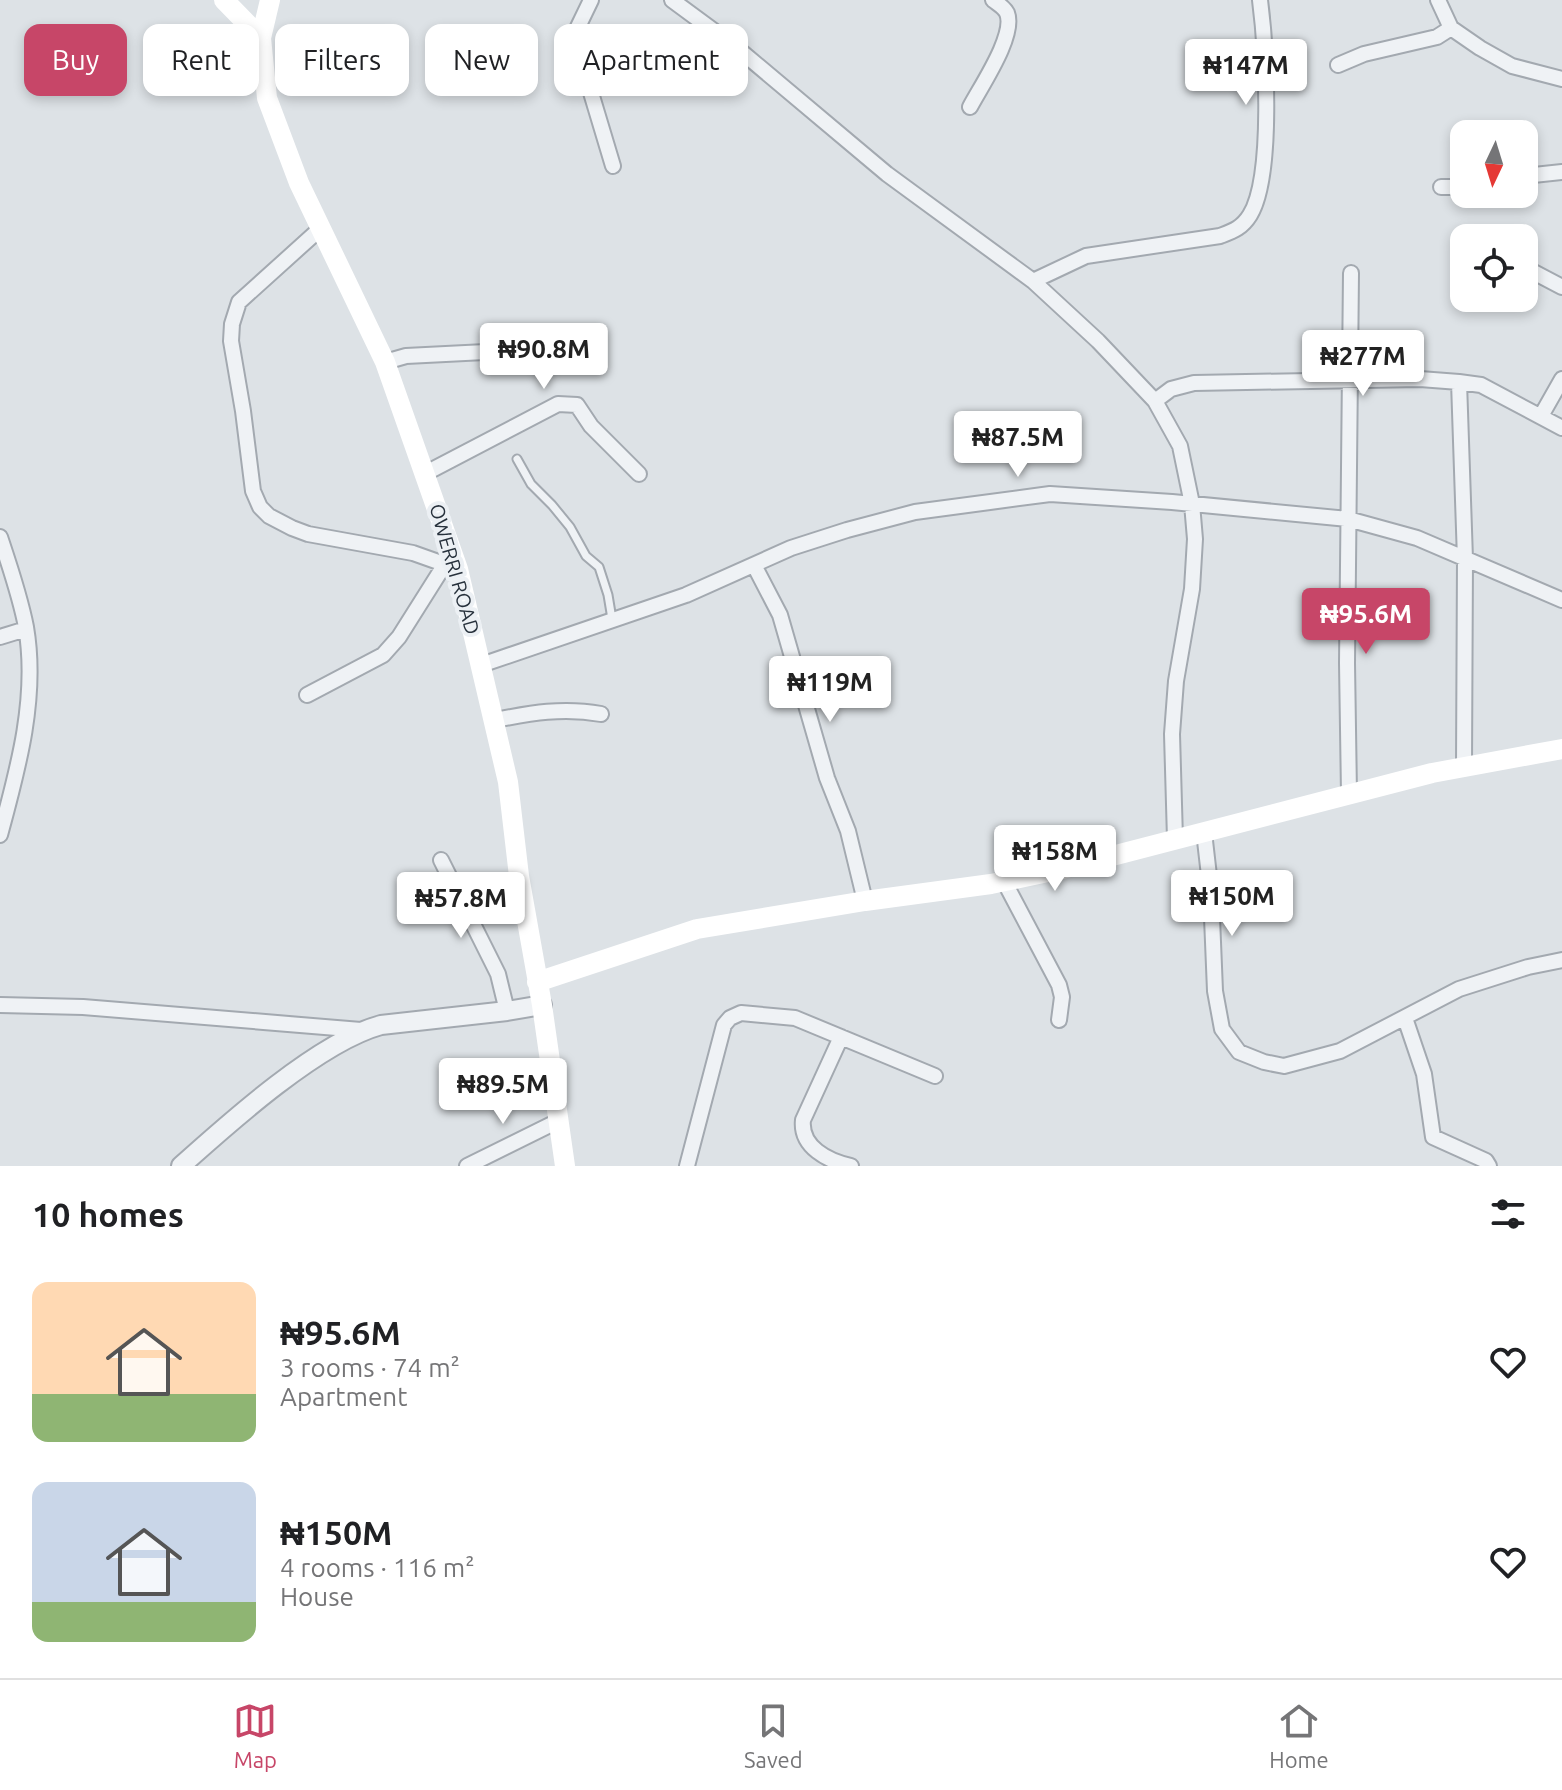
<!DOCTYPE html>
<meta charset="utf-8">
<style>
:root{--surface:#fff;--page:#f6f6f6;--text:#202124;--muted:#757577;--line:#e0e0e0;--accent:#c74668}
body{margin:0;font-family:Ubuntu,sans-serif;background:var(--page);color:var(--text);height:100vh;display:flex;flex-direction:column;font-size:30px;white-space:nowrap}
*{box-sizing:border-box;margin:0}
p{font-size:26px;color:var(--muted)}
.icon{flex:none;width:44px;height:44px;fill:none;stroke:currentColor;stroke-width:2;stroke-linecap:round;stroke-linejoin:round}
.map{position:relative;height:1166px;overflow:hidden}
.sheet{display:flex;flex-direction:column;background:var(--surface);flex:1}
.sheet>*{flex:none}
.hud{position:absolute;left:24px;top:24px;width:800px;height:72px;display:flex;gap:16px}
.needle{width:52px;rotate:184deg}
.controls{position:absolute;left:1450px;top:120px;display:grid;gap:16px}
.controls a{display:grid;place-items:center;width:88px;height:88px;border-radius:16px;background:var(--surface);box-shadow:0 4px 12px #0003;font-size:40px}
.price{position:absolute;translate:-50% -68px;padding:0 18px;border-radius:8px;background:#fff;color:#222;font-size:26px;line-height:52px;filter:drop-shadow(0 2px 4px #0008)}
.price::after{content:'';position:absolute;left:50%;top:48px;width:24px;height:18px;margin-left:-12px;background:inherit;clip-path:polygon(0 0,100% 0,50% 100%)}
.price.selected{background:var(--accent);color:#fff}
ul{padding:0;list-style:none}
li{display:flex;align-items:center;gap:24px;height:200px;padding:0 32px}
li span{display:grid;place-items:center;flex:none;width:224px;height:160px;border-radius:16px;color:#555}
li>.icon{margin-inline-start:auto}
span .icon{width:96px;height:96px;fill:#fffc;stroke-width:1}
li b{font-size:34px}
h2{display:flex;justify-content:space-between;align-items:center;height:96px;padding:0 32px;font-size:34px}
.pill{padding:0 28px;border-radius:16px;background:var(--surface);box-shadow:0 4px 12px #0003;font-size:28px;line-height:72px}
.pill.selected{background:var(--accent);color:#fff}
.tabs{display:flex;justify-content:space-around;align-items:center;height:112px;border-top:2px solid var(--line);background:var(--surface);font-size:22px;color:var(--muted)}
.tabs a{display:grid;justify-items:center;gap:4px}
.tabs .selected{color:var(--accent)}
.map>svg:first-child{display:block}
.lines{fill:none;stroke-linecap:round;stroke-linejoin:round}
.service-casing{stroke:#a3a9b0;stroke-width:11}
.minor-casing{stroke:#a3a9b0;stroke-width:18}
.tertiary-casing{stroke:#a3a9b0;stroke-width:22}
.service{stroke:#eff2f5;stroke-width:7}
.minor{stroke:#eff2f5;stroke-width:14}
.tertiary{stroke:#eff2f5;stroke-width:18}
.secondary{stroke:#fff;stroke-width:20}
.labels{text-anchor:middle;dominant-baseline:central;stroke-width:8;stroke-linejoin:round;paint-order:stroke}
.street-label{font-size:20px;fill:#27313c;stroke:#ecf0f4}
</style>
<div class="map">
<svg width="1562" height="1166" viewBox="0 0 1562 1166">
<rect width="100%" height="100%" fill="#dde2e6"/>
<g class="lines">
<defs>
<path id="service" d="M 517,459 L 531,484 L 552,505 L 570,527 L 586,556 L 599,567 L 608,595 L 612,619"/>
<path id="minor" d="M 591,0 L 577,29 L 577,46 L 613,166
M 672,0 L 737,48 L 887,174 L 1033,281 L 1098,341 L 1155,401 L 1180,446 L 1192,504 L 1195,539 L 1192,589 L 1176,681 L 1172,734 L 1175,839
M 1438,0 L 1451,28 L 1480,48 L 1512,66 L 1562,79
M 1338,65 L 1364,54 L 1437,37 L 1451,28
M 970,107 C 981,86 1016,35 1007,13 C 1004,7 998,4 993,0
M 1524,176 L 1562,172
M 1441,187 L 1464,187
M 321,228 L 239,302 L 232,324 L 231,341 L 243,411 L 253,491 L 260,507 L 269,516 L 292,528 L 308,534 L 413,553 L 458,569
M 1524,267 L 1562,287
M 1033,281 L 1086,256 L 1220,236 C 1233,231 1242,228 1250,215 C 1274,176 1266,47 1260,0
M 385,362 L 406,356 L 524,350
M 1459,382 L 1465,559 L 1464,765
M 1155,401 L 1171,389 L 1194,383 L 1420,379 L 1459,382 L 1481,385 L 1562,428
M 1541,416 L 1562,379
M 426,473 L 558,404 L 577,405 L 591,426 L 639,474
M 0,537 C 10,567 20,596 26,627 C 38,697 18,769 0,835
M 754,565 L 780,615 L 827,778 L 848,831 L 865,901
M 0,637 L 26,629
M 481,665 L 686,595 L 791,548 L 847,530 L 915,512 L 1050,494 L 1172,502 L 1348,519 L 1417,538 L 1562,600
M 307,695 L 383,655 L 399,637 L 445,564
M 495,720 C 531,713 563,707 601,714
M 1349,794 L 1347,663 L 1351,273
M 1204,832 L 1211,893 L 1215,991 L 1222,1029 L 1239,1052 L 1264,1062 L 1284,1066 L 1340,1051 L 1459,989 L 1528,967 L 1562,960
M 441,860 L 498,974 L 507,1011
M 1004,881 L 1059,985 L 1062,997 L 1059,1020
M 0,1005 L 83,1007 L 361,1030
M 1405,1018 L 1424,1074 L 1433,1137 L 1486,1161 L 1489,1166
M 841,1037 L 803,1120 C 800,1147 828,1161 851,1166
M 467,1166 L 558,1121
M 687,1166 L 724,1025 L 730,1018 L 741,1013 L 795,1018 L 935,1076"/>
<path id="tertiary" d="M 181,1166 C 230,1122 319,1042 381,1025 L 507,1011 L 542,1005"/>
</defs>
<!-- service casing -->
<use href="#service" class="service-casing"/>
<!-- minor casing -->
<use href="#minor" class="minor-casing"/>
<!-- tertiary casing -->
<use href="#tertiary" class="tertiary-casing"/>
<!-- service -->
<use href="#service" class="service"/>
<!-- minor -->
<use href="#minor" class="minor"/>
<!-- tertiary -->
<use href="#tertiary" class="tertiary"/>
<!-- secondary -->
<path class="secondary" d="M 224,0 L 261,38
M 270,0 L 261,38 L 267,98 L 299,183 L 385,362 L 458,569 L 508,782 L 519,876 L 542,1005 L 565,1166
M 537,982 L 697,929 L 865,901 L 991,884 L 1062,869 L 1432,773 L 1562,749"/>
</g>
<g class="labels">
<!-- street labels -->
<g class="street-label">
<text transform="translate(455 569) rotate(74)">OWERRI ROAD</text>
</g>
</g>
</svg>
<div class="controls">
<a><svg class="needle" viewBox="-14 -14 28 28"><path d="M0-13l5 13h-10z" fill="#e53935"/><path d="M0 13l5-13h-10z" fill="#757577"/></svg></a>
<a><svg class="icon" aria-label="locate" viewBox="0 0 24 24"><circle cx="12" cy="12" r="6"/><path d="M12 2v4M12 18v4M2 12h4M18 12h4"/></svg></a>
</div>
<b class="price" style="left:1246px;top:107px">₦147M</b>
<b class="price" style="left:544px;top:391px">₦90.8M</b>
<b class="price" style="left:1363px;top:398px">₦277M</b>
<b class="price" style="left:1018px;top:479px">₦87.5M</b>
<b class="price selected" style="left:1366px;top:656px">₦95.6M</b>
<b class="price" style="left:830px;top:724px">₦119M</b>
<b class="price" style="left:1055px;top:893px">₦158M</b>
<b class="price" style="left:1232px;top:938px">₦150M</b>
<b class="price" style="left:461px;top:940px">₦57.8M</b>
<b class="price" style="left:503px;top:1126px">₦89.5M</b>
<div class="hud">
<a class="pill selected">Buy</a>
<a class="pill">Rent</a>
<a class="pill">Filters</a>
<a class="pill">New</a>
<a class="pill">Apartment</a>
</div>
</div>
<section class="sheet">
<h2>10 homes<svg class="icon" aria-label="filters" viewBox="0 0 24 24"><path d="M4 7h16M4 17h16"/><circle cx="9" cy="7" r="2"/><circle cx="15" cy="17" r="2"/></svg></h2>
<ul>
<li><span style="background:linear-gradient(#ffd9b3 70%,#8fb573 0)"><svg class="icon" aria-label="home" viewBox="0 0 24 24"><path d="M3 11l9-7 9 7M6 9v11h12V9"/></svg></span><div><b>₦95.6M</b><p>3 rooms · 74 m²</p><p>Apartment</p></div><svg class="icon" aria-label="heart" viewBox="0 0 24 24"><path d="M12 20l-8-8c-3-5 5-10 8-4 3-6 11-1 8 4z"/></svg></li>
<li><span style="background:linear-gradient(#c9d6e8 75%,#8fb573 0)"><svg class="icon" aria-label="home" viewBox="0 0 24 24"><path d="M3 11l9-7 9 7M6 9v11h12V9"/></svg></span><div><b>₦150M</b><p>4 rooms · 116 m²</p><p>House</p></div><svg class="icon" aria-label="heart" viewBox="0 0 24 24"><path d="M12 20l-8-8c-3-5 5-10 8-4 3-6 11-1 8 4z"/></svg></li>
</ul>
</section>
<nav class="tabs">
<a class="selected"><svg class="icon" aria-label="map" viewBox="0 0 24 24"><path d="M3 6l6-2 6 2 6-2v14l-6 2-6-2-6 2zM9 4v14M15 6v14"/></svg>Map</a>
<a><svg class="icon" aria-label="saved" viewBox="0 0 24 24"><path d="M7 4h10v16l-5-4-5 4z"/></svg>Saved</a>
<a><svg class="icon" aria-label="home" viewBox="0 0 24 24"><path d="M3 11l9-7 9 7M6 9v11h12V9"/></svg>Home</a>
</nav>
